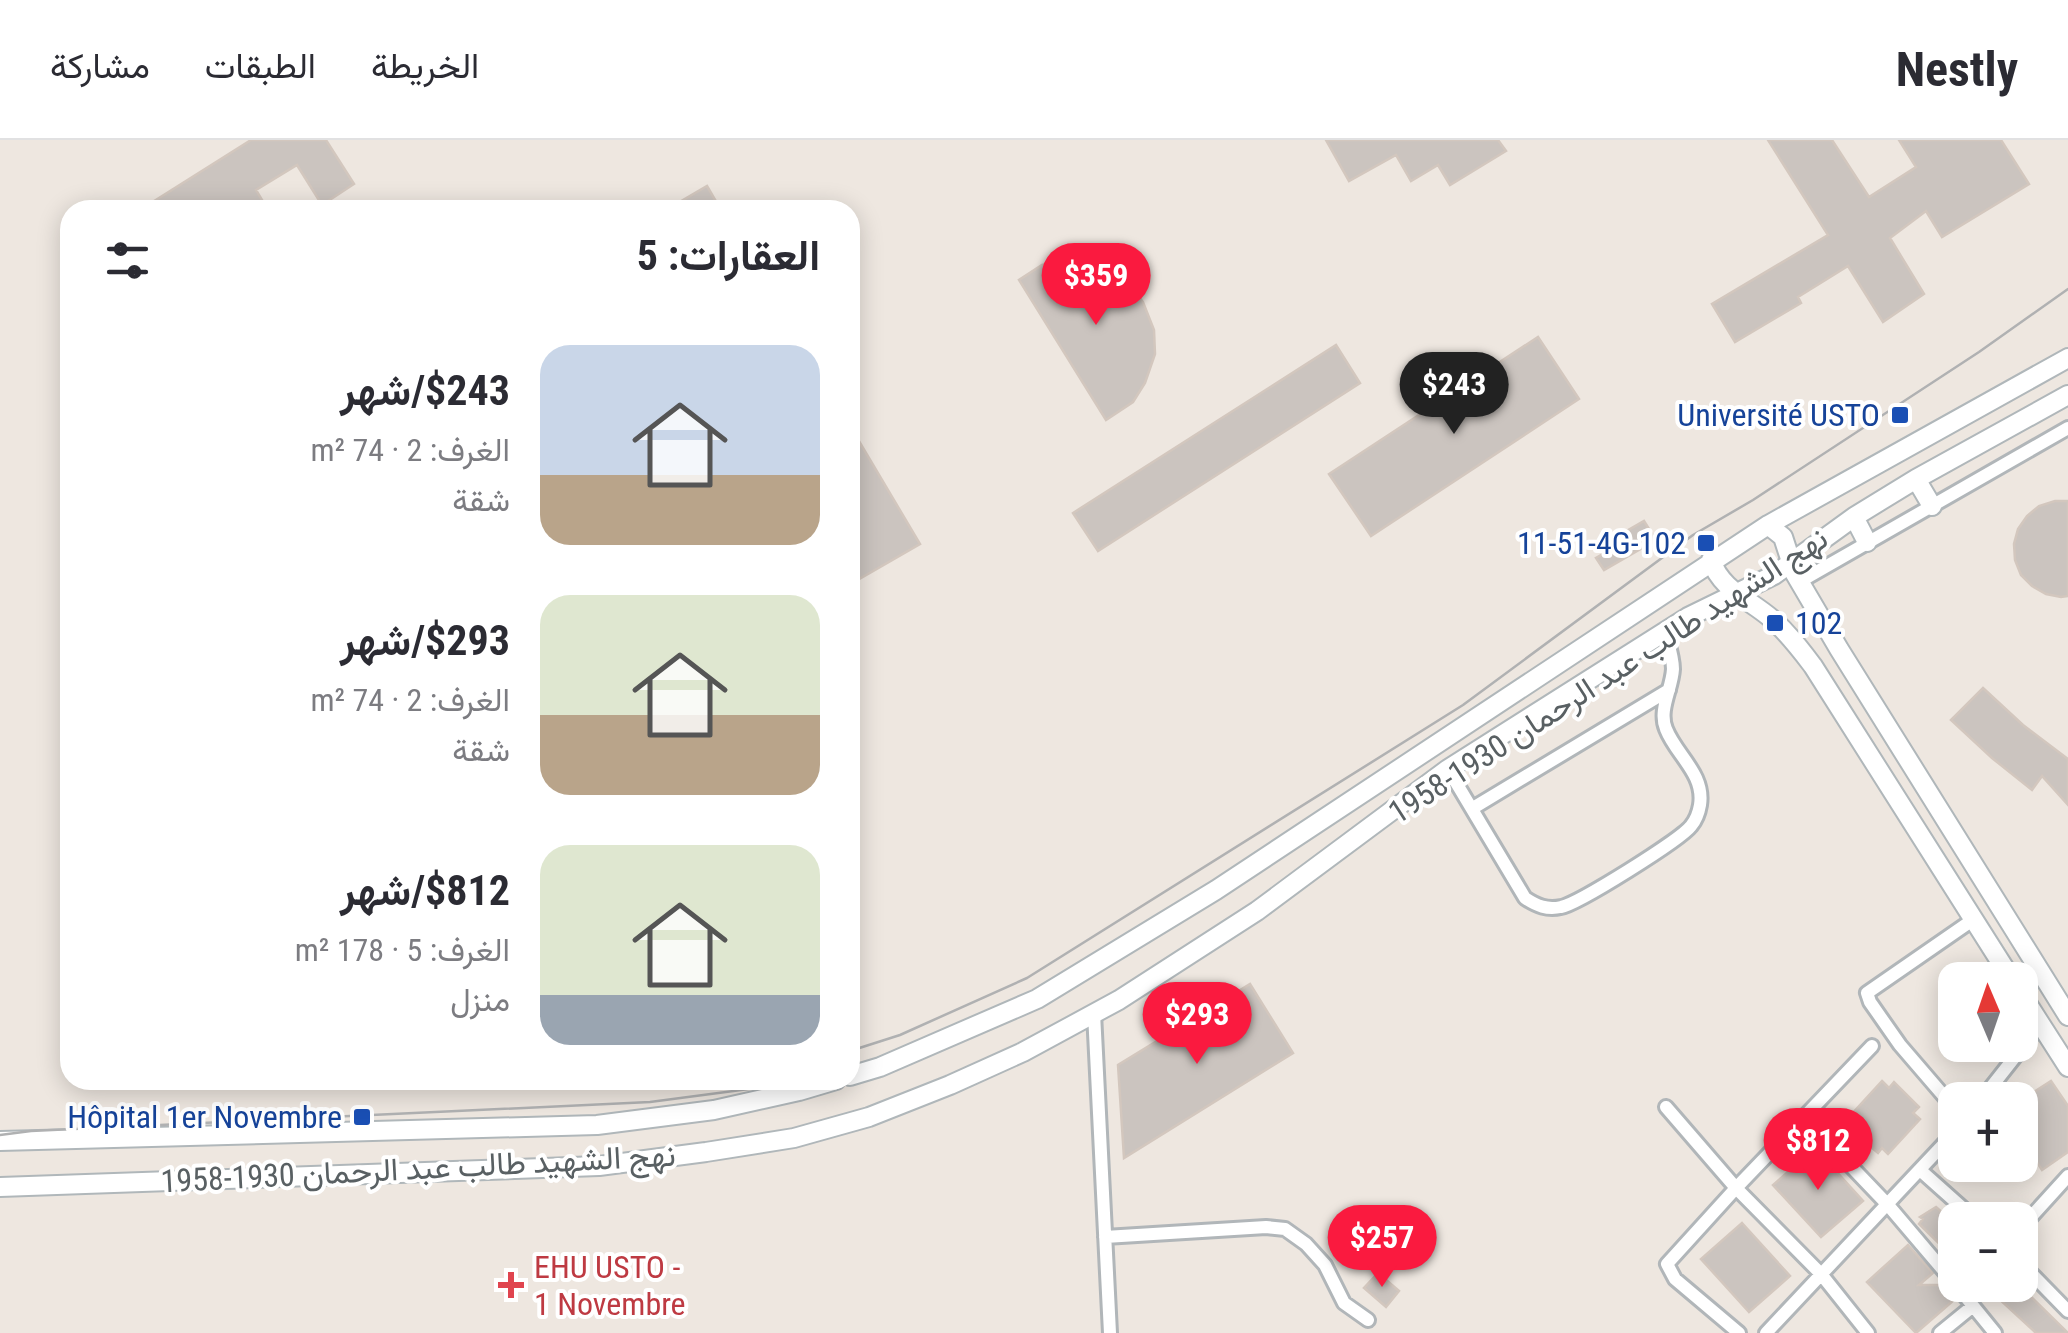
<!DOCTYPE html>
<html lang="ar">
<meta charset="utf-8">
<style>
:root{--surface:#fff;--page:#f2f2f3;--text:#2b2b33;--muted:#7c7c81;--line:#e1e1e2;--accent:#fa1a3f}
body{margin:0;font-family:"Roboto Condensed",Vazirmatn,sans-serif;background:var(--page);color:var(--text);direction:rtl;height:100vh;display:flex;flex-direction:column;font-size:38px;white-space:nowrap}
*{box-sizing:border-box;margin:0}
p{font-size:32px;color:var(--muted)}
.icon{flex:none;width:55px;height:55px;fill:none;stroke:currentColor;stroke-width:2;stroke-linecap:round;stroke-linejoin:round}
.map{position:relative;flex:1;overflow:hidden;direction:ltr}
.sheet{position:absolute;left:60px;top:60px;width:800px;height:890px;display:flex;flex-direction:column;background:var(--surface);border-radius:30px;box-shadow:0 5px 25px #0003;direction:rtl}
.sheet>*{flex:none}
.needle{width:65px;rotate:358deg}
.buttons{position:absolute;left:1938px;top:822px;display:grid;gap:20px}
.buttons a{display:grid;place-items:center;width:100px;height:100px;border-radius:20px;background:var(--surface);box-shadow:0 5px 25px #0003;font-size:50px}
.price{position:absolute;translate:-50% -85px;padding:0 22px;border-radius:35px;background:var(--accent);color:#fff;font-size:32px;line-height:65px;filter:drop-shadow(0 2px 5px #0008)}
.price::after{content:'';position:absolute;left:50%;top:60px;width:30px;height:22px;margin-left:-15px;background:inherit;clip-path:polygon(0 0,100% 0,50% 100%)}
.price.active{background:#222;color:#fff}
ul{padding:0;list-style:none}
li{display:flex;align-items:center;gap:30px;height:250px;padding:0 40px}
li span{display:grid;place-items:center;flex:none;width:280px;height:200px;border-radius:30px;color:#555}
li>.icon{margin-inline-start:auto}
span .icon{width:120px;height:120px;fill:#fffc;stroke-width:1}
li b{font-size:42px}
h2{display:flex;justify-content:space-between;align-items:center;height:120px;padding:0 40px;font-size:42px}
header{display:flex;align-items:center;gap:60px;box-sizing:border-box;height:140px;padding:0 50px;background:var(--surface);border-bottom:2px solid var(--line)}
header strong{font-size:48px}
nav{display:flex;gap:55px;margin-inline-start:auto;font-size:35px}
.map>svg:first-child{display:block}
.building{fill:#cbc4bf;stroke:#d3c7be;stroke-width:2.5}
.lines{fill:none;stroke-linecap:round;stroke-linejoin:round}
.street-casing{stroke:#b1b6b9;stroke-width:18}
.secondary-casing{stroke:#b0b7ba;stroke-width:22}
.street{stroke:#fff;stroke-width:12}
.secondary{stroke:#fff;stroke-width:18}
.tram{stroke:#b0b1b2;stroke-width:2.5}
.transit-dot{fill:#1a4fb4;stroke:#fff;stroke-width:4}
.health-dot{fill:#e0444e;stroke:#fff;stroke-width:4}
.labels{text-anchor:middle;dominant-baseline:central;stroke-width:8;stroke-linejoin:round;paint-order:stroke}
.transit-label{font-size:32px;fill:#164399;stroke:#fff;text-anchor:end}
.street-label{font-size:32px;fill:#596063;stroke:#fff}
.health-label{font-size:32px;fill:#be3a42;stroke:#fff;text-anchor:start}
</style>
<header>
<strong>Nestly</strong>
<nav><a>الخريطة</a><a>الطبقات</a><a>مشاركة</a></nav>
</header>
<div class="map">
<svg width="2068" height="1193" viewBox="0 0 2068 1193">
<rect width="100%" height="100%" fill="#eee7e0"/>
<!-- building -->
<path class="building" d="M 251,0 L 326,0 L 354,44 L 322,65 L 297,25 L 256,50 L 268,70 L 140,70 Z
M 1326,0 L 1498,0 L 1506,11 L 1450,45 L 1438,25 L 1411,41 L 1396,15 L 1349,41 Z
M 1768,0 L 1832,0 L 1869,57 L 1916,27 L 1899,0 L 2001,0 L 2029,44 L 1942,97 L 1926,71 L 1890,98 L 1924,154 L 1883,182 L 1848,126 L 1798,157 L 1801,163 L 1735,202 L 1712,164 L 1828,95 Z
M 707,46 L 721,70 L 666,70 Z
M 1059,121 L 1092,122 L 1105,126 L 1126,140 L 1143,162 L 1154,190 L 1155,214 L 1145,243 L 1133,262 L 1106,280 L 1019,140 L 1042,125 Z
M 1538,197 L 1579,259 L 1371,396 L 1329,334 Z
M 1336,205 L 1360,243 L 1098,411 L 1073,373 Z
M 850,286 L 920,404 L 854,442 L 850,435 Z
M 2055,361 L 2068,361 L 2068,456 L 2061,457 L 2046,454 L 2032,446 L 2021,435 L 2015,420 L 2014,404 L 2018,389 L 2027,376 L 2039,366 Z
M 1644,381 L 1656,400 L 1604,430 L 1596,418 L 1608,411 L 1604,404 Z
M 1983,548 L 2023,585 L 2068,619 L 2068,665 L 2042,636 L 2032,650 L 1992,618 L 1951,580 Z
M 1250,844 L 1293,913 L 1124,1018 L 1118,925 Z
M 1882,941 L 1889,948 L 1894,942 L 1919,967 L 1913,973 L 1920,979 L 1888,1014 L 1882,1008 L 1878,1013 L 1849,988 L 1855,981 L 1850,976 Z
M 2051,941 L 2068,966 L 2068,1012 L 2042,1030 L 2020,997 L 2020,961 Z
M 1815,1008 L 1863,1061 L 1821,1097 L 1773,1045 Z
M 1936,1067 L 1955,1084 L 1955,1119 L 1919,1084 L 1923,1079 L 1920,1077 Z
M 1742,1083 L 1790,1136 L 1749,1172 L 1701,1119 Z
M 1908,1105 L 1933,1133 L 1919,1145 L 1943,1145 L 1955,1159 L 1916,1193 L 1867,1142 Z
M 1378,1133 L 1399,1151 L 1386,1167 L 1364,1148 Z
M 1984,1145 L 2019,1145 L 2068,1193 L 2036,1193 Z"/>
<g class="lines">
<defs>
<path id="street" d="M 1799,442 L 2068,288
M 1448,629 L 1525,758 C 1537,766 1547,770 1561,767 C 1578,764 1680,700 1691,686 C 1696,680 1699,671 1700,665 C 1705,634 1676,615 1666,589 C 1658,570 1672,549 1673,529 C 1673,517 1668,503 1665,491
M 1473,668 L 1669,550
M 1094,873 L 1110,1193
M 1981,960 L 2040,885
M 1666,967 L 1736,1048 L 1821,1134 L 1868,1193
M 1955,969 L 1900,905 L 1870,862 L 1867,853 L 1974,779
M 1804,977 L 1888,1065 L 1955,1144
M 1920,1030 L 1976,1080
M 2020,1089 L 2068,1036
M 1105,1097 L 1266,1087 L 1285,1089 L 1306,1104 L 1325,1125 L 1344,1163 L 1368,1180
M 2020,1122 L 2068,1171
M 1956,1145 L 1995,1193
M 1739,1193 L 1675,1139 L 1667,1124 L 1736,1048 L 1872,906
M 1766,1193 L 1955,992
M 1940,1193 L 1973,1166"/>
<path id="secondary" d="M 1916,339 L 1932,366
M 1854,377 L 1867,402
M 1768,385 L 1783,397 L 1795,434 L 1839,509 L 2068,876
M 1711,420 C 1721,450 1749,459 1772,479 C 1788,493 1800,509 1813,526 L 2012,840
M 2020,852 L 2068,927
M 850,936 L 880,927 L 1037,859 L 1216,750 L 1768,385 L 2068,218
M 0,1001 L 597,985 L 714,970 L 799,951 L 836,940
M 0,1047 L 599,1026 L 706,1012 L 794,998 L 869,977 L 950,945 L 1023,912 L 1119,860 L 1257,771 L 1448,629 L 1688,477 L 1774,435 L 1854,377 L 1916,339 L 2068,255"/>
</defs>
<!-- street casing -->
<use href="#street" class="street-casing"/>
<!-- secondary casing -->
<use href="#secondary" class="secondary-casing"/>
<!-- street -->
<use href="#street" class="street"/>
<!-- secondary -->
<use href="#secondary" class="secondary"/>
<!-- tram -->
<path class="tram" d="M 850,911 L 900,895 L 1027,838 L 1463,565 L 1693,395 L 1753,360 L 1979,212 L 2068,149
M 0,995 L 31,991 L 650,962 L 764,947 L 785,940"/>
</g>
<!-- markers -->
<g class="transit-dot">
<rect x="1890" y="265" width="20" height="20" rx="5"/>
<rect x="1696" y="393" width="20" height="20" rx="5"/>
<rect x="1765" y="473" width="20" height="20" rx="5"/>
<rect x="352" y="967" width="20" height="20" rx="5"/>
</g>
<path class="health-dot" d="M506 1130h10v10h10v10h-10v10h-10v-10h-10v-10h10z"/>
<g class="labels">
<!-- transit labels -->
<g class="transit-label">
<text x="1880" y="275">Université USTO</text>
<text x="1686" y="403">11-51-4G-102</text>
<text x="1795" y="483" text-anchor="start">102</text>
<text x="342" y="977">Hôpital 1er Novembre</text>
</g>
<!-- street labels -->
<g class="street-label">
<text transform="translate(1608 535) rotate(-33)">نهج الشهيد طالب عبد الرحمان 1930-1958</text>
<text transform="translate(418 1028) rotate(-3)">نهج الشهيد طالب عبد الرحمان 1930-1958</text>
</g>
<!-- health labels -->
<g class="health-label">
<text x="534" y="1127">EHU USTO -<tspan x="534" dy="37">1 Novembre</tspan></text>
</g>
</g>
</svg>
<div class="buttons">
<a><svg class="needle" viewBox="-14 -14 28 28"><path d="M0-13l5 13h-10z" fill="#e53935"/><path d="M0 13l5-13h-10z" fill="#7c7c81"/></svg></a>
<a>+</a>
<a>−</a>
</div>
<b class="price" style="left:1096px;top:188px">$359</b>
<b class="price active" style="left:1454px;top:297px">$243</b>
<b class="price" style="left:1197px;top:927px">$293</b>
<b class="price" style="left:1818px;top:1053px">$812</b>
<b class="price" style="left:1382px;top:1150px">$257</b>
<section class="sheet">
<h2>العقارات: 5<svg class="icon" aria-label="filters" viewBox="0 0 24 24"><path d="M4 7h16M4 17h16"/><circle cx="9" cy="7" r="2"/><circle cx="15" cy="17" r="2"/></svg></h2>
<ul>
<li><span style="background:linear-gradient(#c9d6e8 65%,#b9a48a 0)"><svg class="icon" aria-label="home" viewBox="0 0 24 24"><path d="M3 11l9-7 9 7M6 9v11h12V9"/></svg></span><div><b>$243/شهر</b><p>الغرف: 2 · 74 m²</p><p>شقة</p></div></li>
<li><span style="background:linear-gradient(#dfe7d0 60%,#b9a48a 0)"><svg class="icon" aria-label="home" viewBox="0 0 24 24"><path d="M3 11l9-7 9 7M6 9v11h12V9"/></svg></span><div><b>$293/شهر</b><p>الغرف: 2 · 74 m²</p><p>شقة</p></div></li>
<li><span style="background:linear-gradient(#dfe7d0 75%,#9aa5b1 0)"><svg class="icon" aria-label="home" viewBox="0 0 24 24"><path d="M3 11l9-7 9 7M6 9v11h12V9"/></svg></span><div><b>$812/شهر</b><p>الغرف: 5 · 178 m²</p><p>منزل</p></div></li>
</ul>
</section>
</div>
